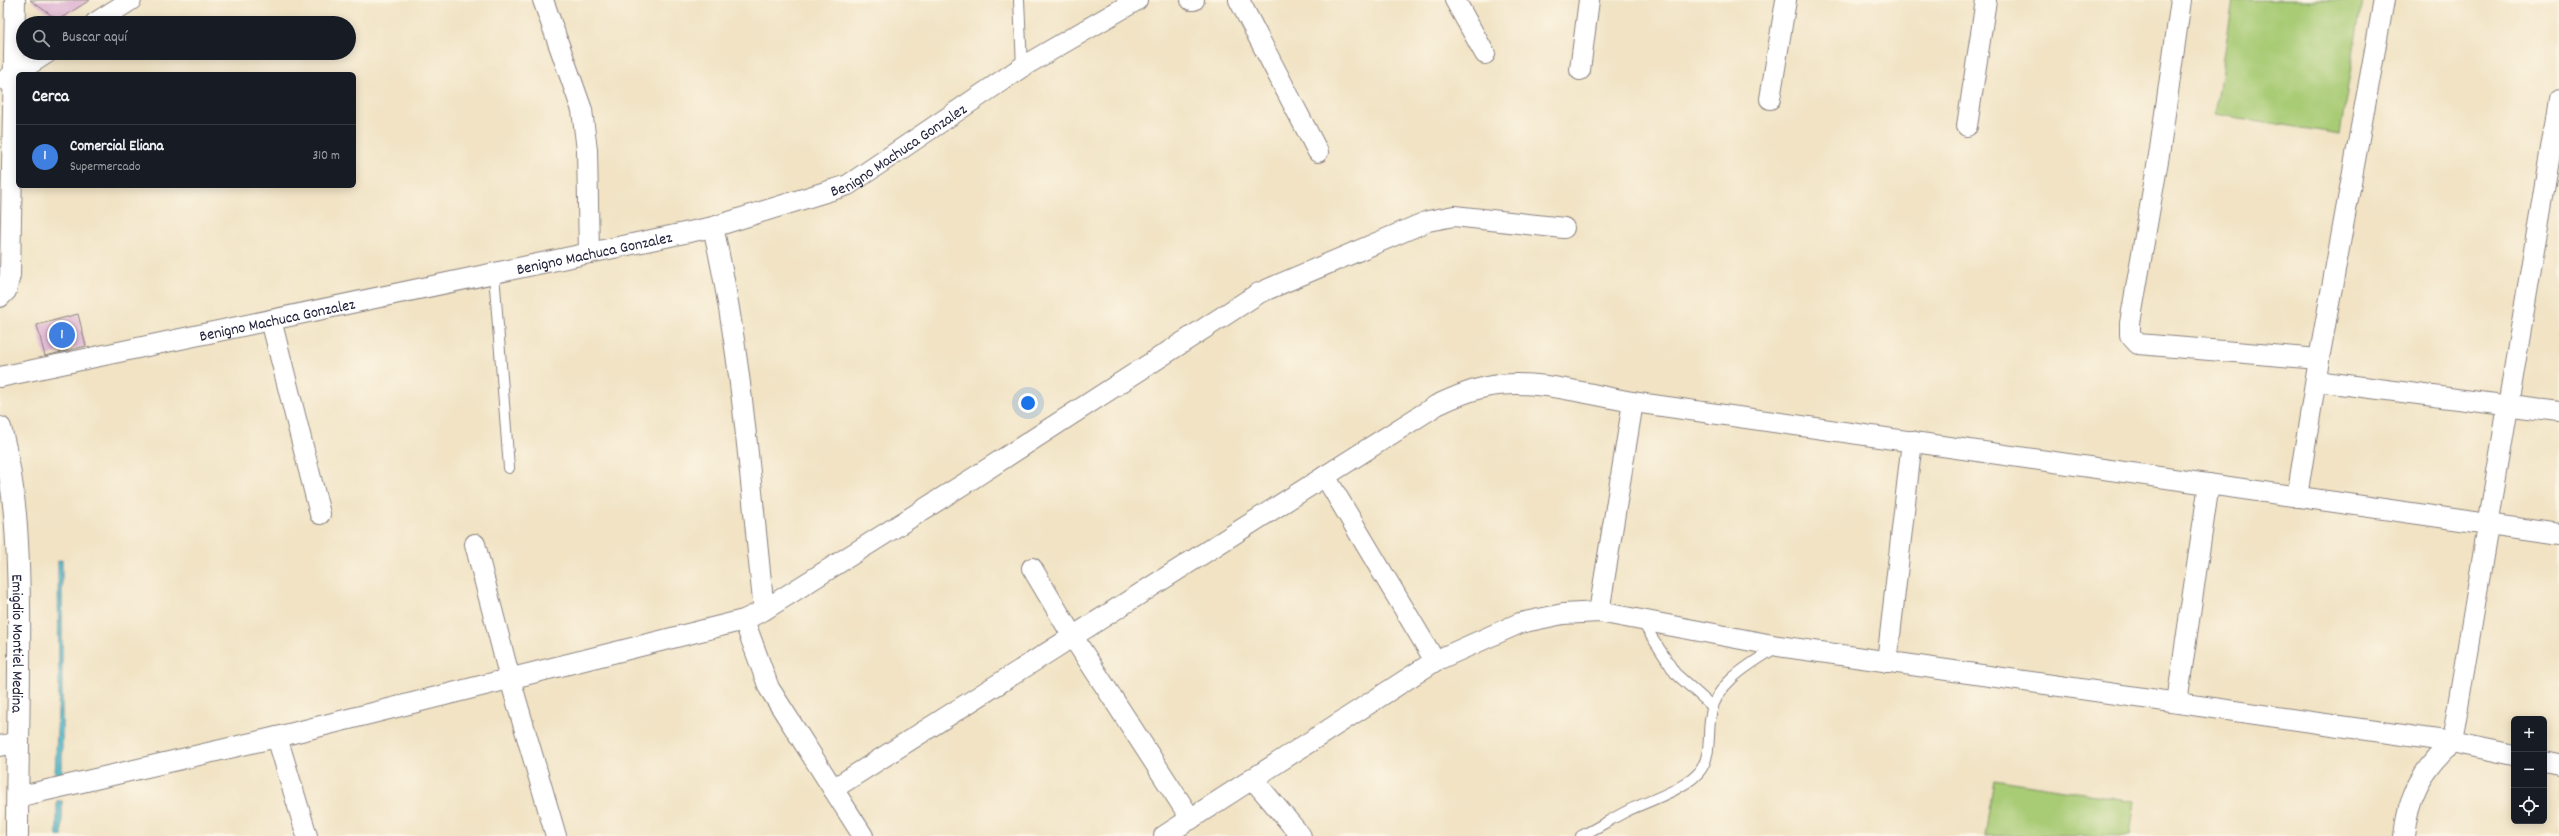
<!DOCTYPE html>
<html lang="es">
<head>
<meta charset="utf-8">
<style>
	:root { --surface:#171b24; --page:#20242c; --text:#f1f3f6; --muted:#9ea1a6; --line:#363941; --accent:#d1495b }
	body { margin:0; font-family:Dekko,sans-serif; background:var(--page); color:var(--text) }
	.controls { position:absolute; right:12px; bottom:12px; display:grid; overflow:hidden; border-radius:6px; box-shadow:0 2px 10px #0003 }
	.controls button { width:36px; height:36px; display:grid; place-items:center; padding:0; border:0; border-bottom:1px solid var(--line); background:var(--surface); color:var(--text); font:20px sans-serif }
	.you { position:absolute; left:1028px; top:403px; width:14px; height:14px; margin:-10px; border:3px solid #fff; border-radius:50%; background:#1a73e8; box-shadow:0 0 0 6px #1a73e833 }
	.badge { display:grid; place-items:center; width:26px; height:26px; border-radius:50%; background:var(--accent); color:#fff; font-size:13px; font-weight:700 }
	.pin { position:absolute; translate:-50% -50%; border:2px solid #fff; box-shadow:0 1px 4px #0006 }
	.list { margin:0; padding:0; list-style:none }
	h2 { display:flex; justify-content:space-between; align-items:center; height:52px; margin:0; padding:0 16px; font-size:17px }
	h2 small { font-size:13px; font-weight:400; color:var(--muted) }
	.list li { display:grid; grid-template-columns:26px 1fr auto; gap:12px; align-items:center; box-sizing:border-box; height:64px; padding:0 16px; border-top:1px solid var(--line) }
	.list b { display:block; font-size:15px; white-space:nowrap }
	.list p { margin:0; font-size:13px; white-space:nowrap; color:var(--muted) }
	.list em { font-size:13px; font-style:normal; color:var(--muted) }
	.icon { flex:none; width:22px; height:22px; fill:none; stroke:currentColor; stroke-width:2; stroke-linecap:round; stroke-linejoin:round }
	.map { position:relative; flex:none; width:2559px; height:836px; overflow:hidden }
	.search { position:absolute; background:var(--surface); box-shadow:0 2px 10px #0003; left:16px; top:16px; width:340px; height:44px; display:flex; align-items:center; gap:10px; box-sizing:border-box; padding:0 14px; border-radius:22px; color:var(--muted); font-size:15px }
	.panel { position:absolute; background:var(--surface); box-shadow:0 2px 10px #0003; left:16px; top:72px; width:340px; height:116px; border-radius:6px }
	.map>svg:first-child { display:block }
	.green { fill:#a8cb74; stroke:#657658 }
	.water { fill:#4fbacb; stroke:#386e83 }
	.building { fill:#deb3d3 }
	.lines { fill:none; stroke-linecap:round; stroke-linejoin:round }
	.service-casing { stroke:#8a8280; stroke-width:12 }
	.minor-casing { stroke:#8a8280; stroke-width:22 }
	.primary-casing { stroke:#8a8280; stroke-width:24 }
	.service { stroke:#fff; stroke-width:10 }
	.minor { stroke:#fff; stroke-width:20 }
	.primary { stroke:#fff; stroke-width:22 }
	.labels { text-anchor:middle; stroke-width:3; stroke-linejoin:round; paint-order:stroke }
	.street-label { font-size:16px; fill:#22223b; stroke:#fcf5e5 }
</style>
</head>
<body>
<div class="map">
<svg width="2559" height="836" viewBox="0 0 2559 836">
	<rect width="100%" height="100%" fill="#fcf5e5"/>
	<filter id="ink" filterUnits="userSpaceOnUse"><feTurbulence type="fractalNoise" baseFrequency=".025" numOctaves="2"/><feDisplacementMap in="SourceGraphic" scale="8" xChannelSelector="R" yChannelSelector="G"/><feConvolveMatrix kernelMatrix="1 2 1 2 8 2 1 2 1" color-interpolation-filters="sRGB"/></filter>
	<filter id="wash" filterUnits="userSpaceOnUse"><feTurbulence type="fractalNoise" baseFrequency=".012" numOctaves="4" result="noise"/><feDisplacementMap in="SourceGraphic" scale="16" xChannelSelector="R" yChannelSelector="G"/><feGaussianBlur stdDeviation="0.9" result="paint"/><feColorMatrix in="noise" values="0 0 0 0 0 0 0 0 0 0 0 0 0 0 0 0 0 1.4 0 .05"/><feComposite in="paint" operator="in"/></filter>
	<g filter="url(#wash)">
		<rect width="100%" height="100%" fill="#f1e3c4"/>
		<!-- green -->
		<g class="green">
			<polygon points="2233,0 2362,0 2340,134 2215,114"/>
			<polygon points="1994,779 2135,801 2130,836 1985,836"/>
		</g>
		<!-- water -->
		<g class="water">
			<polygon points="62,560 62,777 55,776 59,689 58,561"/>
			<rect x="57" y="801" width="5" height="35"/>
		</g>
		<g id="blocks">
			<!-- building -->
			<g class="building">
				<polygon points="30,0 90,0 58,20"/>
				<polygon points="78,314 86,346 45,356 37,325"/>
			</g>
		</g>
	</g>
	<g filter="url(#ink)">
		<use href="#blocks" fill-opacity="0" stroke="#8a8280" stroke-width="1"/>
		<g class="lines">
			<defs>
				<g id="service">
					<polyline points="1019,0 1022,67"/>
					<polyline points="494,274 509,468"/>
					<polyline points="1641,620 1675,673 1713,707"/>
					<path d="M1581,836C1597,828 1613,818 1629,810C1649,801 1691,787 1702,768C1712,751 1707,732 1711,714C1716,682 1752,663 1777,647"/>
				</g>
				<g id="minor">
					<polyline points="543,0 582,110 587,150 589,253"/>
					<polyline points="1191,0 1194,0"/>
					<polyline points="1239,0 1318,152"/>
					<polyline points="1455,0 1485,54"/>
					<polyline points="2181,0 2160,149 2130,323 2130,335 2138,344 2319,359"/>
					<polyline points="95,23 131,0"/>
					<polyline points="1580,70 1589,0"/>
					<polyline points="5,80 47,53"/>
					<polyline points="1770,99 1786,0"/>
					<polyline points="1967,126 1986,0"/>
					<path d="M713,227C742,353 750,482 764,610"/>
					<polyline points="0,297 6,291 10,275 15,0"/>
					<polyline points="271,320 320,514"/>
					<path id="s1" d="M0,377L713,227L848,185L1022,67L1137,0"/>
					<polyline points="2316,381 2559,412"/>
					<polyline points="1325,476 1435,661"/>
					<polyline points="2297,497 2319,359 2384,0"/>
					<polyline points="475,544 510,679 556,836"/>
					<polyline points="1032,568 1073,637 1191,819"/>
					<polyline points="1599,612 1633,402"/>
					<polyline points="744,620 769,688 863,836"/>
					<polyline points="1887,662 1912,441"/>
					<polyline points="2177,702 2209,484"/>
					<polyline points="277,737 307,836"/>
					<polyline points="0,746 19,742"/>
					<polyline points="2544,761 2559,764"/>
					<polyline points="1252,778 1301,836"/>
					<path d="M833,789L1437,405C1454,397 1473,389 1491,386C1535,378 1590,395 1633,402L2559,534"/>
					<polyline points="17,797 277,737 744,620 764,610 975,477 1259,293 1428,221 1454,216 1564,228"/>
					<polyline points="1164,836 1435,661 1520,623 1563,614 1599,612 1778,646 2452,742 2514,755"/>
					<path d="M2404,836C2408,795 2422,770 2452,742L2559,100"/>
				</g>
				<g id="primary">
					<path id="s2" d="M0,428C16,486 18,545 19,605C20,682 17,759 17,836"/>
				</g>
			</defs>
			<!-- service casing -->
			<use href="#service" class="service-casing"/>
			<!-- minor casing -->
			<use href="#minor" class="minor-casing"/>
			<!-- primary casing -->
			<use href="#primary" class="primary-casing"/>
			<!-- service -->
			<use href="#service" class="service"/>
			<!-- minor -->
			<use href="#minor" class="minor"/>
			<!-- primary -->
			<use href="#primary" class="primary"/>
		</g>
	</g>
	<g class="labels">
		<!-- street labels -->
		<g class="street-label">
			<text dy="6" stroke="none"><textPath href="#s1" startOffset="931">Benigno Machuca Gonzalez</textPath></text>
			<text dy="6" stroke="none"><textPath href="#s1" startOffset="607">Benigno Machuca Gonzalez</textPath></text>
			<text dy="6" stroke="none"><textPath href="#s1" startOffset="283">Benigno Machuca Gonzalez</textPath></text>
			<text dy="6" stroke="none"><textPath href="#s2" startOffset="217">Emigdio Montiel Medina</textPath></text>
		</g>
	</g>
</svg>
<div class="controls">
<button>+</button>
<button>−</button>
<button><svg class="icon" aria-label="locate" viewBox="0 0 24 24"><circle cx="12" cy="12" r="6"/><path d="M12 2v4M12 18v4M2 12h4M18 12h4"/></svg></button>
</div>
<div class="you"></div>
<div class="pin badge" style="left:62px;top:335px;background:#3f7fe0">1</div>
<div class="search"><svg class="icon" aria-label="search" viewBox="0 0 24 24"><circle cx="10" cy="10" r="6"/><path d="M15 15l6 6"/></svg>Buscar aquí</div>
<section class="panel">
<h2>Cerca<small></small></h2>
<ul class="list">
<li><span class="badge" style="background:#3f7fe0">1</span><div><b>Comercial Eliana</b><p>Supermercado</p></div><em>310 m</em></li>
</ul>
</section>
</div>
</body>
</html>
